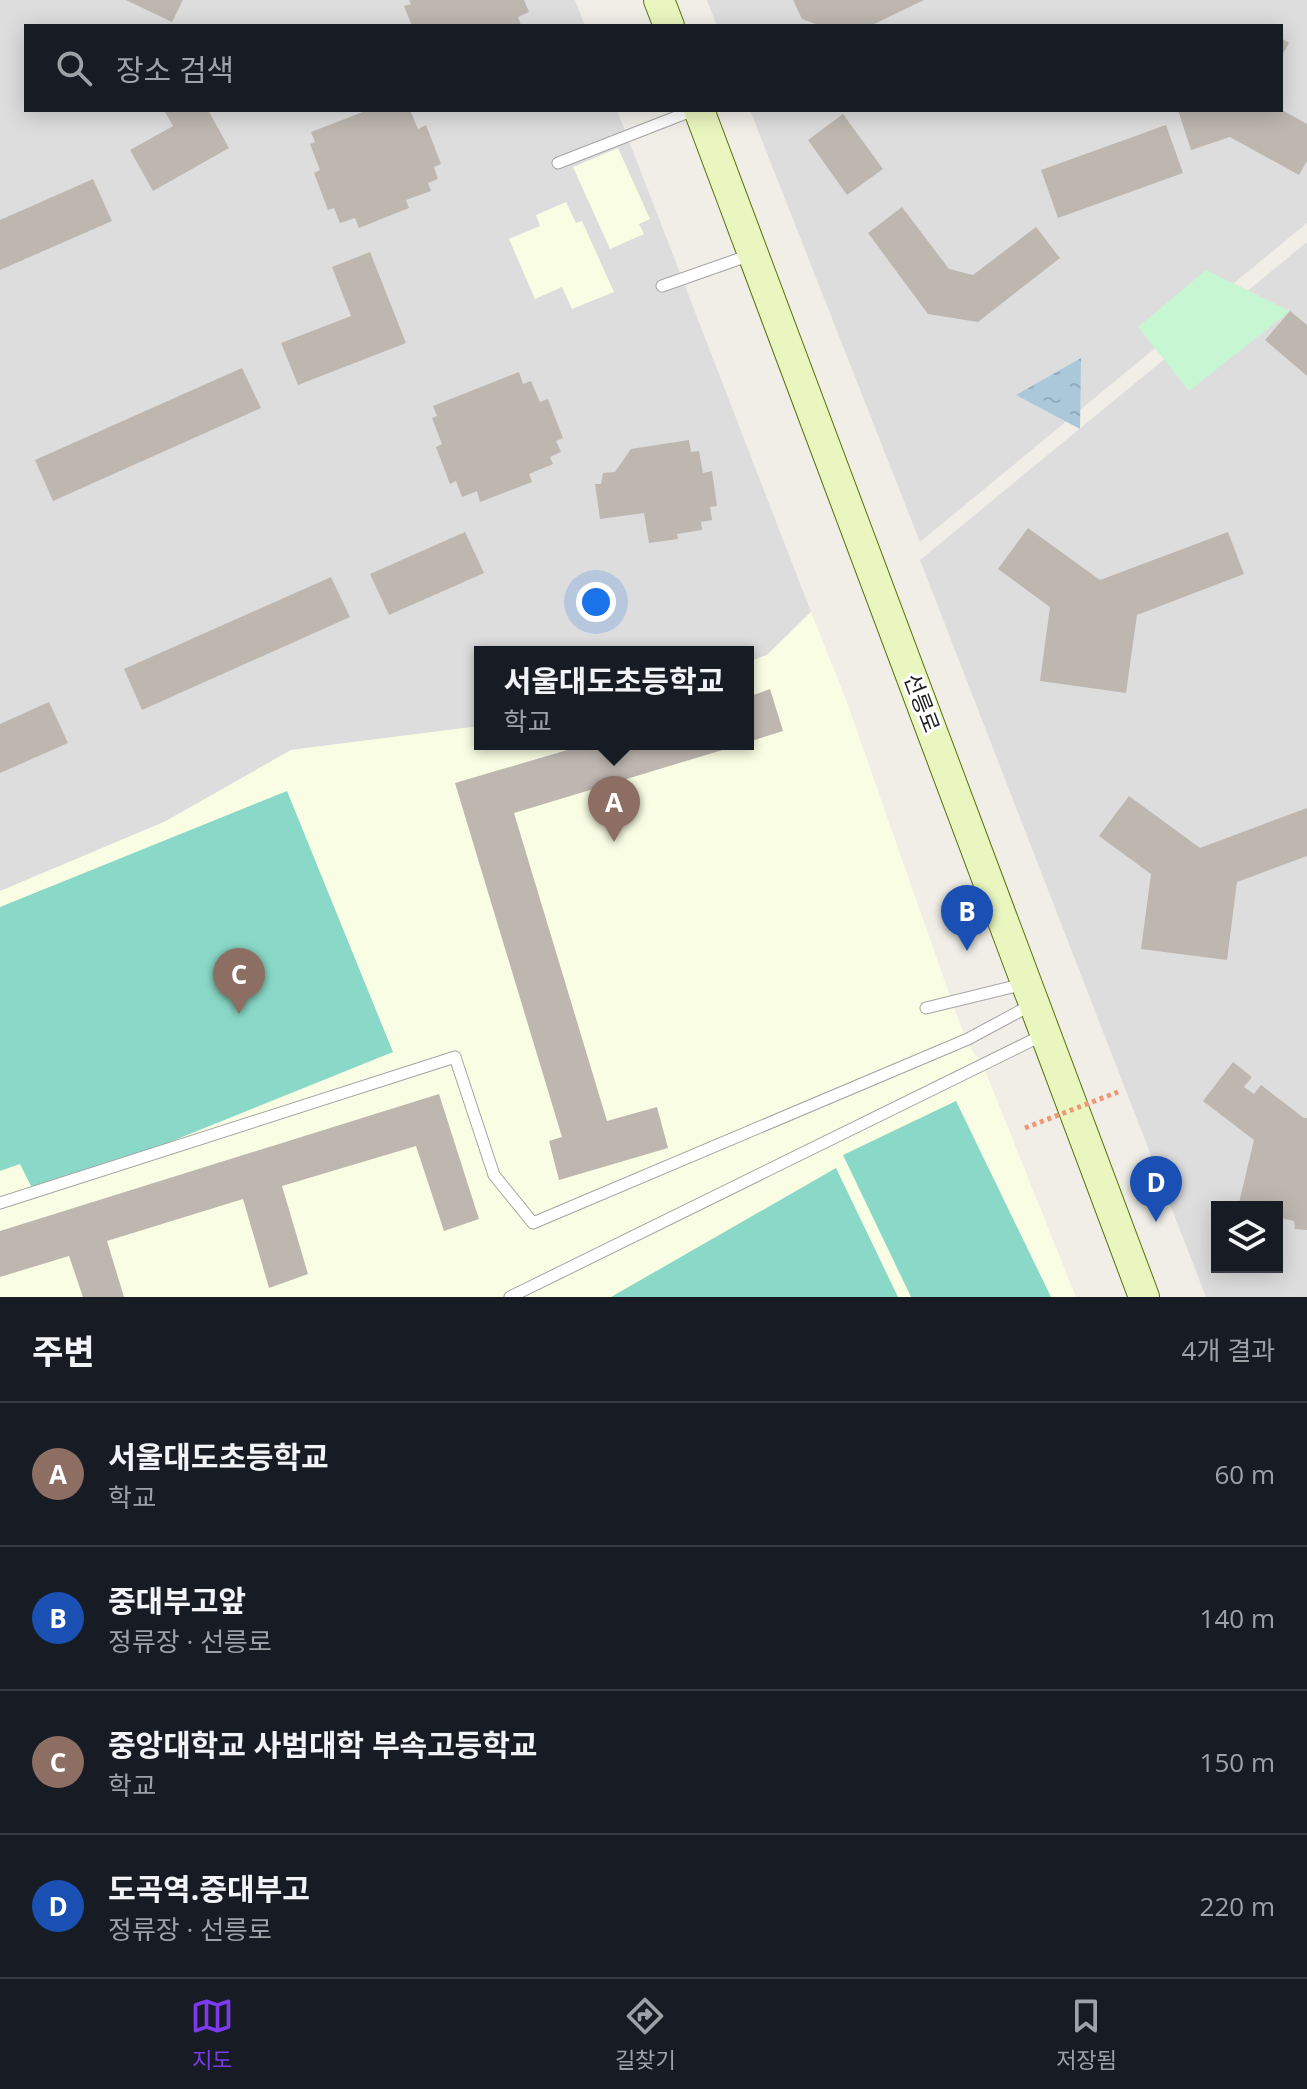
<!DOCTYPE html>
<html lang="ko">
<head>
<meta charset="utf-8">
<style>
	:root { --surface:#171b24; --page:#242831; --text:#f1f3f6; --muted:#9ea1a6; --line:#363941; --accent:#7c3aed }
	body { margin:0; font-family:"Open Sans","Noto Sans KR",sans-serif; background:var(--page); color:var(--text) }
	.controls { position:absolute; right:24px; bottom:24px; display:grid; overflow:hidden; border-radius:0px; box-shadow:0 4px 20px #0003 }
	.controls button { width:72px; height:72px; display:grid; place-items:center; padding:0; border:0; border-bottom:2px solid var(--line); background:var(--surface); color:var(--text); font:40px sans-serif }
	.you { position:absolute; left:596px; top:602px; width:28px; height:28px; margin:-20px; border:6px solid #fff; border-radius:50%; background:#1a73e8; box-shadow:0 0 0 12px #1a73e833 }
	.badge { display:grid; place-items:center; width:52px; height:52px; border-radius:50%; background:var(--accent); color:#fff; font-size:26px; font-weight:700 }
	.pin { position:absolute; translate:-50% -66px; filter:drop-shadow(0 2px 4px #0008) }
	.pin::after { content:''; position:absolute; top:42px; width:28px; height:24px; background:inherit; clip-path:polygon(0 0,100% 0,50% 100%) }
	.popup { position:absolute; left:474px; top:646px; width:280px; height:104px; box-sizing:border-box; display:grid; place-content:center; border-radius:0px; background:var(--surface); filter:drop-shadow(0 2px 6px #0005); font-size:26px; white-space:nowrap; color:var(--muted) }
	.popup b { font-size:30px; color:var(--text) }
	.popup::after { content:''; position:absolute; left:50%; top:100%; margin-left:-16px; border:16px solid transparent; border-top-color:var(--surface) }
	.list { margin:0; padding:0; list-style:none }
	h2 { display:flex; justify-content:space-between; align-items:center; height:104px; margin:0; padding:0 32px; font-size:34px }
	h2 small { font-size:26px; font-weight:400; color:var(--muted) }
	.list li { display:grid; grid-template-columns:52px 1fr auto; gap:24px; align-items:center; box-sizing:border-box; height:144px; padding:0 32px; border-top:2px solid var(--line) }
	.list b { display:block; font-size:30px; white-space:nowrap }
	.list p { margin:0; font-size:26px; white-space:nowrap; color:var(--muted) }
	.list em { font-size:26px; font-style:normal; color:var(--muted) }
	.icon { flex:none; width:44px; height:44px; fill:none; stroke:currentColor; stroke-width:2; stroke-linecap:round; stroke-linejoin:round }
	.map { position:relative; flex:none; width:1307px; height:1297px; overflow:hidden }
	.search { position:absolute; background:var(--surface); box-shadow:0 4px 20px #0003; left:24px; right:24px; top:24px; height:88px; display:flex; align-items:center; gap:20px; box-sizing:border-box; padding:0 28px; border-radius:0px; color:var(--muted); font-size:30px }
	.sheet { height:680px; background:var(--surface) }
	nav { display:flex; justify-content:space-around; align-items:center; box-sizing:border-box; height:112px; border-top:2px solid var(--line); background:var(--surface); font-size:22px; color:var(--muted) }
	nav a { display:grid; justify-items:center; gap:4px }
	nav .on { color:var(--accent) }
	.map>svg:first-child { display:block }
	.residential { fill:#dedddd; fill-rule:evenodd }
	.education { fill:#f9fde3 }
	.park { fill:#c7f6d3 }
	.pitch { fill:#8ad9c8 }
	.water { fill:url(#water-ripples) }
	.building { fill:#bdb7b0 }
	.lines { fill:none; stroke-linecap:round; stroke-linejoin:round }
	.service-casing { stroke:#a4a4a4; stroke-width:13 }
	.secondary-casing { stroke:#56720c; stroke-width:32 }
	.service { stroke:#fff; stroke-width:11 }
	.secondary { stroke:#eaf6bf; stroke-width:30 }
	.path-bridge { stroke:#f19777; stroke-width:5; stroke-dasharray:4 4; stroke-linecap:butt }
	.labels { text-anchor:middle; stroke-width:6; stroke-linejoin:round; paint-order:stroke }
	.street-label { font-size:22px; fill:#202020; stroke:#fff }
</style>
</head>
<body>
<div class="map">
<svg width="1307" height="1297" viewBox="0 0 1307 1297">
	<defs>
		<pattern id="water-ripples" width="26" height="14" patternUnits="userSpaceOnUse" patternTransform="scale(2)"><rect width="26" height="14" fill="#aac8da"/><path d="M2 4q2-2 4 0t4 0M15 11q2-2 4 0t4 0" fill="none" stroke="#92acbb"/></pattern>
	</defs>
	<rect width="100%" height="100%" fill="#f0eee7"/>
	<!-- residential -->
	<g class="residential">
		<polygon points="0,0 575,0 585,26 26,26 26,110 617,110 811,612 767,655 748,662 748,652 480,652 480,726 291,750 166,821 0,898"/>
		<polygon points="707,0 1307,0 1307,223 920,542 750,110 1281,110 1281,26 717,26"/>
		<path d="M1307,242V1297H1206L920,560ZM1217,1207H1277V1267H1217Z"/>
	</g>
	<!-- education -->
	<g class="education">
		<polygon points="618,148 650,219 639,224 644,234 610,249 573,167"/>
		<polygon points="566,202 576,223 582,221 614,292 572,309 562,287 535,299 509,239 540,226 536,215"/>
		<polygon points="811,612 845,697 961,1027 973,1052 982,1063 1076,1297 0,1297 0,891 166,821 291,750 480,726 480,744 748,744 748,662 767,655"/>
	</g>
	<!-- park -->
	<polygon class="park" points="1206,270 1290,311 1189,391 1138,327"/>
	<!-- pitch -->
	<g class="pitch">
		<polygon points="287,791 393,1052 36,1196 20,1164 0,1171 0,907"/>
		<polygon points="956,1101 1051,1297 911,1297 843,1155"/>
		<polygon points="836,1168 898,1297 611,1297"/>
	</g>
	<!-- water -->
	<polygon class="water" points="1081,358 1080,429 1016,395"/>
	<!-- building -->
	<g class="building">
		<polygon points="126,0 183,0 172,22"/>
		<polygon points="409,0 524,0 529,12 518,17 521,25 518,26 412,26 404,6 411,4"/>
		<polygon points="793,0 924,0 870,26 821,26 802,19"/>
		<polygon points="1281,38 1289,43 1281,57"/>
		<polygon points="164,110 208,110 229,148 153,191 130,150 173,126"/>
		<polygon points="368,110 410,110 418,129 426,125 441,164 434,167 438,179 428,183 431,191 406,200 409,208 359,228 355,218 340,223 334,208 328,210 314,173 320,170 310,144 315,142 311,132"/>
		<polygon points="1178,110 1282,110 1307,124 1307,161 1299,175 1230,137 1191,150"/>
		<polygon points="843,114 883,169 847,195 808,140"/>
		<polygon points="1166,125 1183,173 1058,218 1041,170"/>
		<polygon points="93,179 112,221 0,270 0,220"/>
		<polygon points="902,207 949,269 973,275 1036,227 1060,258 978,322 928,314 868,233"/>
		<polygon points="370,252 406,343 298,385 281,343 351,316 332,267"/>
		<polygon points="1290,311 1307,325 1307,376 1265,340"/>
		<polygon points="242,368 261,408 53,501 35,460"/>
		<polygon points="519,372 523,384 531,381 540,402 548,399 563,438 556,441 561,452 550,457 553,464 529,474 532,482 480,502 477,491 462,497 456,481 450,484 436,447 442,444 432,418 437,416 433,406"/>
		<polygon points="689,440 691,452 699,451 703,473 712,471 717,506 710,507 712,520 701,522 702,530 677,534 678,539 649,543 644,513 600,519 595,484 601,484 603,473 615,472 631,449"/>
		<polygon points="1028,528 1100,580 1228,532 1244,574 1137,615 1126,693 1040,681 1050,607 998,569"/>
		<polygon points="465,532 484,573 389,615 370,574"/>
		<polygon points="331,577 350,617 142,710 124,669"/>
		<polygon points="770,689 783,731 748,742 748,697"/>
		<polygon points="49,702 68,743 0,773 0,724"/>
		<polygon points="588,744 739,745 514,813 607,1121 657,1107 668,1148 559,1180 549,1141 562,1137 455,783"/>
		<polygon points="1129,796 1200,848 1307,808 1307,856 1237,882 1227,960 1141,949 1151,874 1099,836"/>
		<polygon points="1233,1062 1252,1077 1244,1087 1254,1094 1261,1085 1304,1118 1307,1118 1307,1230 1295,1229 1294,1221 1277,1217 1277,1207 1238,1207 1254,1140 1203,1101"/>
		<polygon points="439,1094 479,1219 444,1231 416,1146 282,1186 308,1274 269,1288 243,1199 107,1241 124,1297 83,1297 69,1256 0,1277 0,1231"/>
	</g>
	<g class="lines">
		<defs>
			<g id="service">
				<polyline points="558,163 694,110"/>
				<polyline points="662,286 753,254"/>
				<polyline points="926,1008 1024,984"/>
				<polyline points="0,1203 455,1057 494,1175 533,1223 968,1039 1033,1004"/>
				<polyline points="510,1297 1045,1034"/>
			</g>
			<g id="secondary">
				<polyline points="659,0 669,26"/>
				<polyline points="699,110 1144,1297"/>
			</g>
		</defs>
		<!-- service casing -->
		<use href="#service" class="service-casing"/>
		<!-- secondary casing -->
		<use href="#secondary" class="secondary-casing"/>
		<!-- service -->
		<use href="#service" class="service"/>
		<!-- secondary -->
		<use href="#secondary" class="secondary"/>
		<!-- path-bridge -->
		<polyline class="path-bridge" points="1025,1128 1118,1092"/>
	</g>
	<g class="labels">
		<!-- street labels -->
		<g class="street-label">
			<text transform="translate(922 703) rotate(69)" y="8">선릉로</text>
		</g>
	</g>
</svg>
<div class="controls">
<button><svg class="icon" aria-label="layers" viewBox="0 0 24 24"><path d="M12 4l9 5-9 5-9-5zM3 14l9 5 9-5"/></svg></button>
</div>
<div class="you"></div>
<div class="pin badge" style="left:614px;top:842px;background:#8d6e63">A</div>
<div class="popup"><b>서울대도초등학교</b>학교</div>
<div class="pin badge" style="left:967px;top:951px;background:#1a4fb4">B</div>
<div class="pin badge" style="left:239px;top:1014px;background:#8d6e63">C</div>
<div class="pin badge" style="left:1156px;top:1222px;background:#1a4fb4">D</div>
<div class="search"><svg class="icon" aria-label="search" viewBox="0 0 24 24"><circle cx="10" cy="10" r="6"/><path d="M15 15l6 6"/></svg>장소 검색</div>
</div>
<section class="sheet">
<h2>주변<small>4개 결과</small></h2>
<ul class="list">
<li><span class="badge" style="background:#8d6e63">A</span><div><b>서울대도초등학교</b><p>학교</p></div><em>60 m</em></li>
<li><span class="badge" style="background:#1a4fb4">B</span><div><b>중대부고앞</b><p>정류장 · 선릉로</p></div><em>140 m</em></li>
<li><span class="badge" style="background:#8d6e63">C</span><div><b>중앙대학교 사범대학 부속고등학교</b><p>학교</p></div><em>150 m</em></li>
<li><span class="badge" style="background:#1a4fb4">D</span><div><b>도곡역.중대부고</b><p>정류장 · 선릉로</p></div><em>220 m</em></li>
</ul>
</section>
<nav>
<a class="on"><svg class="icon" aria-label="map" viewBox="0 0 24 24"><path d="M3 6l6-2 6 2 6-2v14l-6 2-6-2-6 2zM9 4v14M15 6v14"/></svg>지도</a>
<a><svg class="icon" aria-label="directions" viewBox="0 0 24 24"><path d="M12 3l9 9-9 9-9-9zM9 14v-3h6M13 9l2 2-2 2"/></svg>길찾기</a>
<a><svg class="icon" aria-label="saved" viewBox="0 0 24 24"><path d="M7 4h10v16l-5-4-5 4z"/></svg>저장됨</a>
</nav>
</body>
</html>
